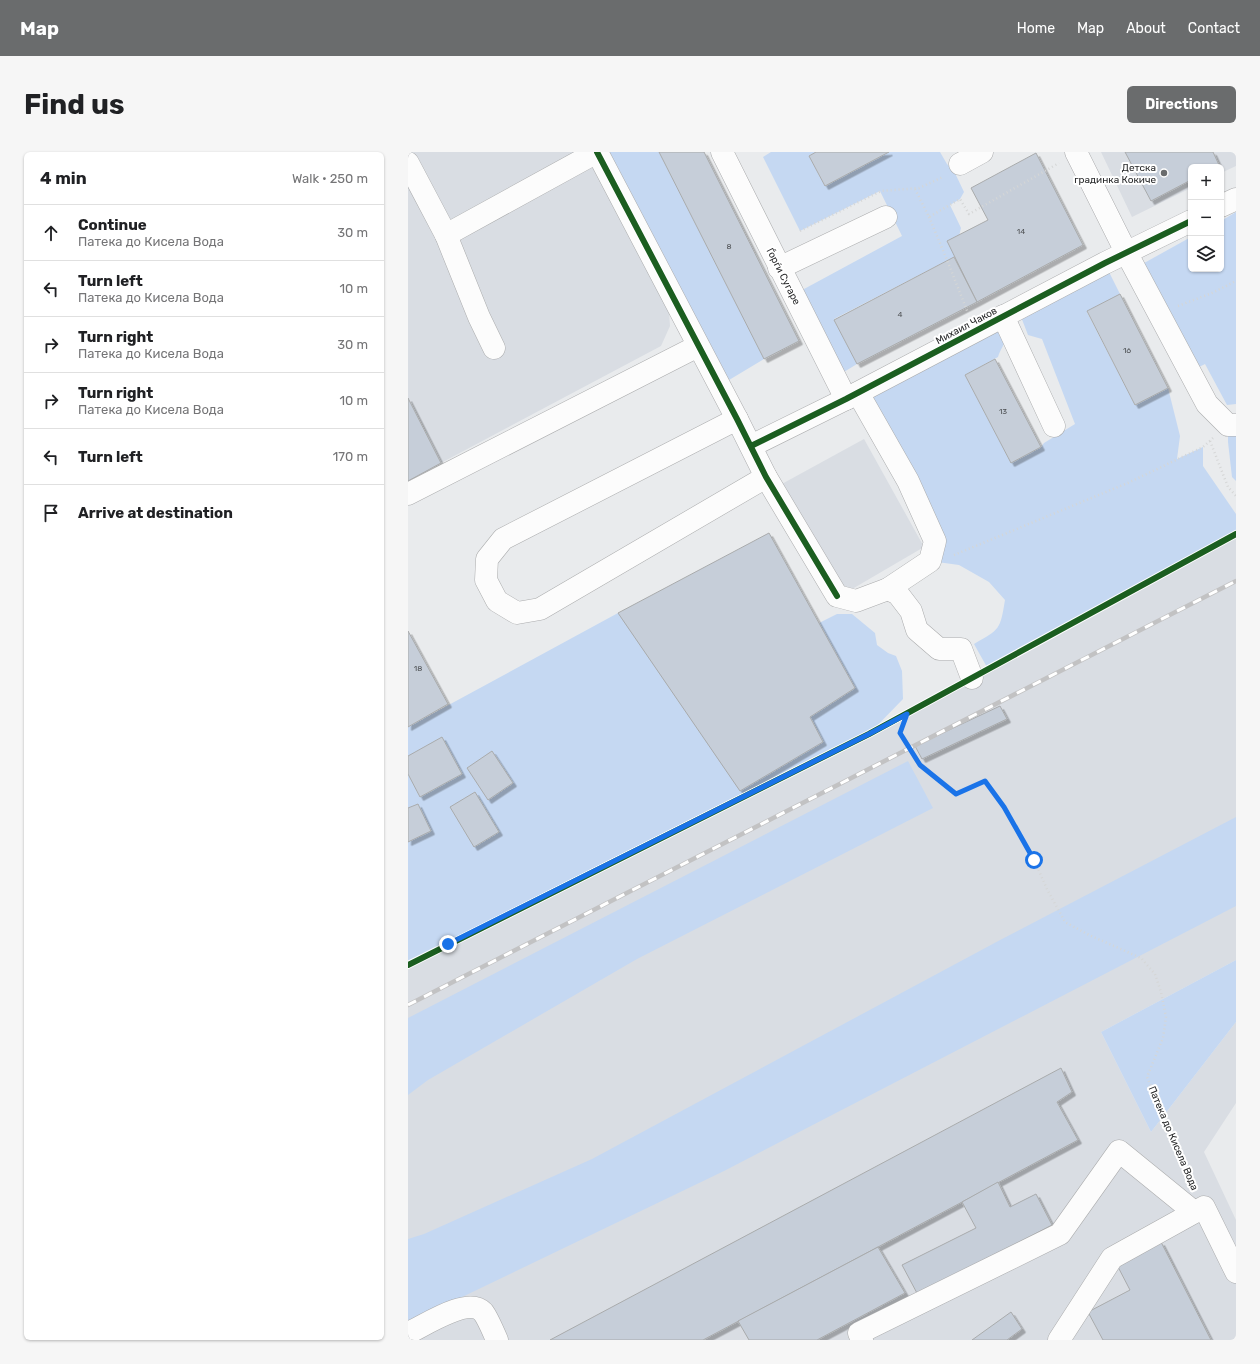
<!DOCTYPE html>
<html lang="en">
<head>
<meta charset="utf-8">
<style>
	:root { --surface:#fff; --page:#f6f6f6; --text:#202124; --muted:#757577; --line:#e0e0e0; --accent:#6a6c6d }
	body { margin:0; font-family:Rubik,sans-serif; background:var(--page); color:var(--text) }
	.controls { position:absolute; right:12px; top:12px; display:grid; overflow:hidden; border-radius:6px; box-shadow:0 1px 3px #0004 }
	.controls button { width:36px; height:36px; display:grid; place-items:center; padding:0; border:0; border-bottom:1px solid var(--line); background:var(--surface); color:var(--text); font:20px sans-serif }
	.stop { position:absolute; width:12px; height:12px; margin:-9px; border:3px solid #1a73e8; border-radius:50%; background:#fff }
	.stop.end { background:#1a73e8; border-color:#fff; box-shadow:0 1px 4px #0008 }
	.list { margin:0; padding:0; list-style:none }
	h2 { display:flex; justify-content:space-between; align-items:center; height:52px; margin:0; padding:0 16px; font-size:17px }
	h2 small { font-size:13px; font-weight:400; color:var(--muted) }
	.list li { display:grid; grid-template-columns:26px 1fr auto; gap:12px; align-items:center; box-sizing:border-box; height:56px; padding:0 16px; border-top:1px solid var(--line) }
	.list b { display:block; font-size:15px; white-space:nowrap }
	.list p { margin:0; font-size:13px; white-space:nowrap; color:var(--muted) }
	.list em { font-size:13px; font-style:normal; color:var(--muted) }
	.icon { flex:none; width:22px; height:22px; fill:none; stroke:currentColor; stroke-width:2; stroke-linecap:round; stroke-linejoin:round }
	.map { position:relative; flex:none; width:828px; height:1188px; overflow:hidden; border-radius:6px }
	header { display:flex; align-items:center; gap:24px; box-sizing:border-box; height:56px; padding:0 20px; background:var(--accent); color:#fff }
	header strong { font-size:19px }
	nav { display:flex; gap:22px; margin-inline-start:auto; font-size:14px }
	.intro { display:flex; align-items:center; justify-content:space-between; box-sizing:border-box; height:96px; padding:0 24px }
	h1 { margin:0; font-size:28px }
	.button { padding:10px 18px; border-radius:6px; background:var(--accent); color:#fff; font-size:14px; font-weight:700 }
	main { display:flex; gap:24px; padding:0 24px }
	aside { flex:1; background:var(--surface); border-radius:6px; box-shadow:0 1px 3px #0004 }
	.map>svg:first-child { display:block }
	.built { fill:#d9dde3 }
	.green { fill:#c5d8f2 }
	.building { fill:#c6ced9; stroke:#a9abac; filter:url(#shadow) }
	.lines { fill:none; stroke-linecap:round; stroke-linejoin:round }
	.minor-casing { stroke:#abacad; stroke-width:23 }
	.path { stroke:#d5d6d6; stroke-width:2.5; stroke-dasharray:1 3; stroke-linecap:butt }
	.minor { stroke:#fcfcfc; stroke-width:22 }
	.rail-casing { stroke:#c2c2c3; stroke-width:4.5 }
	.rail { stroke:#fff; stroke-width:3; stroke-dasharray:9; stroke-linecap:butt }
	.cycleway-casing { stroke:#fff; stroke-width:8 }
	.cycleway { stroke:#1b5e20; stroke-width:6 }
	.route { stroke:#1a73e8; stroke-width:5 }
	.poi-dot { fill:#6a6c6d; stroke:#fff; stroke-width:1.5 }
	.labels { text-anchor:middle; stroke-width:4; stroke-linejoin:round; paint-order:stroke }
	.number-label { font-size:8px; fill:#4e5154 }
	.poi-label { font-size:10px; fill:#262728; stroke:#fff; text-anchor:end }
	.street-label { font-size:10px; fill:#262728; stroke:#fff }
</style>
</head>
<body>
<header>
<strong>Map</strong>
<nav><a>Home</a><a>Map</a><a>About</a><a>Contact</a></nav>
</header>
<div class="intro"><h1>Find us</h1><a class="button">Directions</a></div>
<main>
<aside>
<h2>4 min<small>Walk · 250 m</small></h2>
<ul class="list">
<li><svg class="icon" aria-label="ahead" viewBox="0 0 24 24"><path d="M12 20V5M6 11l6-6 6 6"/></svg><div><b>Continue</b><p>Патека до Кисела Вода</p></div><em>30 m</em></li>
<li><svg class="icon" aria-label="left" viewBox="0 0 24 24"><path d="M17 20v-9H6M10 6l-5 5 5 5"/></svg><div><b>Turn left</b><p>Патека до Кисела Вода</p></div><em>10 m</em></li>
<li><svg class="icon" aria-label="right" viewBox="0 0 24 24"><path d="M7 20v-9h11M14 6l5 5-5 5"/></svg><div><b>Turn right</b><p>Патека до Кисела Вода</p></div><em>30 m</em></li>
<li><svg class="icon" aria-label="right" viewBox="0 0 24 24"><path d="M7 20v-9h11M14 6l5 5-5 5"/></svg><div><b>Turn right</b><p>Патека до Кисела Вода</p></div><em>10 m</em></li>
<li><svg class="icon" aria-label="left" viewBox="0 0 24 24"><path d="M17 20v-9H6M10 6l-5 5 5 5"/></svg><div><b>Turn left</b></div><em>170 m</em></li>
<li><svg class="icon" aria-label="arrive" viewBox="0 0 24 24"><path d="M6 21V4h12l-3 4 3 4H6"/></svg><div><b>Arrive at destination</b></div></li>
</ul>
</aside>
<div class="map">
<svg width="828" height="1188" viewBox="0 0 828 1188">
	<defs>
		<filter id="shadow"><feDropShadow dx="3.5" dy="3.5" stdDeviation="0" flood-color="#0004"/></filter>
	</defs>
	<rect width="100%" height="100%" fill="#e9ebed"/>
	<!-- built -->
	<g class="built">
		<polygon points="0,0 181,0 261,160 262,174 253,194 33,311 0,246"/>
		<polygon points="693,0 828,0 828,14 813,21 813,15 783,15 783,36 724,65"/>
		<polygon points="456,287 516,395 439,440 372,333"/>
		<polygon points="828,386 828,808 693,880 743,980 828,870 828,951 796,1000 828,1068 828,1188 0,1188 0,813 461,582"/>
	</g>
	<!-- green -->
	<g class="green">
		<polygon points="189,0 251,0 356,207 311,234"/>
		<polygon points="363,0 408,0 401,4 417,34 481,0 532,0 539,12 546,19 556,40 552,47 542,53 553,76 546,105 426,167 449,212 426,226 385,143 494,84 472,39 392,79 355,5"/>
		<polygon points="828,60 828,252 819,253 797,212 783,219 729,115 783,85 783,117 813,117 813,69"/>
		<path d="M697,112L712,142L679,160L727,253L760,236L772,284L769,307L795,295V314L828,362V382L580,517L566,492C592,477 592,478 597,448L581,430L551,413L522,409L527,389L452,242L585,171L597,187C596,194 592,198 590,205L557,223L603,310L633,295L636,291L667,272L634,187L620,183L610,157Z"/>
		<polygon points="820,273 828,273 828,329 824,325 820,290"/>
		<polygon points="210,461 415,590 402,565 411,471 429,462 444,462 467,481 469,493 480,501 488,504 494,519 495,547 461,582 0,813 0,575"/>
		<polygon points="500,609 525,656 229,807 20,928 0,943 0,866"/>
		<polygon points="828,665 828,754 316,1019 0,1171 0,1087 16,1082 184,1007 594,787"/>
		<polygon points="828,808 828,870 743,980 693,880"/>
	</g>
	<!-- building -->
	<g class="building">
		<polygon points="251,0 296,0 391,189 356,207"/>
		<polygon points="408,0 481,0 417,34 401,4"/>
		<polygon points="717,0 805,0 811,13 807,15 783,15 783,28 743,49"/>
		<polygon points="628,1 675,93 569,150 539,89 580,68 563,36"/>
		<polygon points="546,105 569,150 449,212 426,168"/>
		<polygon points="712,142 760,236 727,253 679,159"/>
		<polygon points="587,207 633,295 603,311 557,223"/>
		<polygon points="0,246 33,311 0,329"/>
		<polygon points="361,381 447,536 402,565 415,590 332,639 210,461"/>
		<polygon points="0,479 40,552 0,575"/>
		<polygon points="592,554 599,567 514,607 507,594"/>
		<polygon points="34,585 54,622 12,645 0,622 0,604"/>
		<polygon points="84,599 105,631 80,648 59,616"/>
		<polygon points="67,640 91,680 66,695 42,655"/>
		<polygon points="10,652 23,679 0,690 0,656"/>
		<polygon points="653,916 664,940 649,950 670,988 470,1095 295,1188 142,1188"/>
		<polygon points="590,1030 602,1055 628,1042 644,1073 510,1143 494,1113 568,1076 554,1050"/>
		<polygon points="753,1090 803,1188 695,1188 680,1160 722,1138 709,1113"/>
		<polygon points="470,1095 497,1141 409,1188 341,1188 330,1169"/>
		<polygon points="603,1160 614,1177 599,1188 564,1188"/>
	</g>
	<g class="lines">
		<defs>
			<g id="minor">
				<polyline points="189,0 329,267 358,325 429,444 448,449 480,437 522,409 527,389 500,329 450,241"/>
				<polyline points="314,0 438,247"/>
				<polyline points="668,0 718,100 799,252 820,273 828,273"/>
				<polyline points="0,11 38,83 71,165 86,196"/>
				<polyline points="552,12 574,0"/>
				<polyline points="813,54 828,47"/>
				<polyline points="38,83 189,0"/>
				<polyline points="371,116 478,65"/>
				<polyline points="595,164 646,274"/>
				<polyline points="329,267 95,387 79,407 78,428 89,449 109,461 132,457 358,325"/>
				<polyline points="343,294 438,247 697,111 783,69"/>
				<polyline points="0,342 290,194"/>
				<polyline points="480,437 490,442 503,459 509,478 531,497 553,497 564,526"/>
				<path d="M0,1181C16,1174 60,1144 75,1160C79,1165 86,1181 89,1188"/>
				<polyline points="454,1188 451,1181 652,1082 711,999 786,1060"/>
				<polyline points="651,1188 704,1106 796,1055 828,1120"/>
			</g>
		</defs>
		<!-- minor casing -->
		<use href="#minor" class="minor-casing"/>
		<!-- path -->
		<g class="path">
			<polyline points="507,37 521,65 552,47 561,62 651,11"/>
			<polyline points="521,65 539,108 560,161"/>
			<polyline points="392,79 473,39 511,36 535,25"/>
			<polyline points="770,154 804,141 828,129"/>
			<polyline points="802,289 820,335 828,344"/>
			<polyline points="546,403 722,330 795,295 805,286"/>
			<polyline points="499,562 492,581 512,613 548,642 577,629 596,655 626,708 639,737 657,770 681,783 733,806 747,822 753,840 758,865 755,886 739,925 785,1031"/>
		</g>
		<!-- minor -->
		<use href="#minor" class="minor"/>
		<defs>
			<polyline id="rail" points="0,853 828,429"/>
		</defs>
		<!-- rail casing -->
		<use href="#rail" class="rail-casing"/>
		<!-- rail -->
		<use href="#rail" class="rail"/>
		<defs>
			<g id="cycleway">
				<polyline points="189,0 329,267 358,325 429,444"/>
				<polyline points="343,294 438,247 697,111 783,69"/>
				<polyline points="0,813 461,582 828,382"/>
			</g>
		</defs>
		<!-- cycleway casing -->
		<use href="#cycleway" class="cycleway-casing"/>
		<!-- cycleway -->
		<use href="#cycleway" class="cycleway"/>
	</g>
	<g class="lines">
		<!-- route -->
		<polyline class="route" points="40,792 461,582 499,562 492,581 512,613 548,642 577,629 596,655 626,708"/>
	</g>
	<!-- markers -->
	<circle class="poi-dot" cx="756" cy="21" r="4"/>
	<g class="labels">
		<!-- number labels -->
		<g class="number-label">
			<text x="613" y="82">14</text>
			<text x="321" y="97">8</text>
			<text x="492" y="165">4</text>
			<text x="719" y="201">16</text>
			<text x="595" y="262">13</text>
			<text x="10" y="519">18</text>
		</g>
		<!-- poi labels -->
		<g class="poi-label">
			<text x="748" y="19">Детска<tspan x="748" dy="12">градинка Кокиче</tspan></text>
		</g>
		<!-- street labels -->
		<g class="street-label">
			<text transform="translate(376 124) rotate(63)" y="4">Ѓорѓи Сугаре</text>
			<text transform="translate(558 173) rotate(-28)" y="4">Михаил Чаков</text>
			<text transform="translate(766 986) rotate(67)" y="4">Патека до Кисела Вода</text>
		</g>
	</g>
</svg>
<div class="controls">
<button>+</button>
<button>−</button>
<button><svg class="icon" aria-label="layers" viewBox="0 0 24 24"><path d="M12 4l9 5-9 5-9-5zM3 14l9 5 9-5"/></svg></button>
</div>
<div class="stop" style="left:626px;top:708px"></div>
<div class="stop end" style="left:40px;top:792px"></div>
</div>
</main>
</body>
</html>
